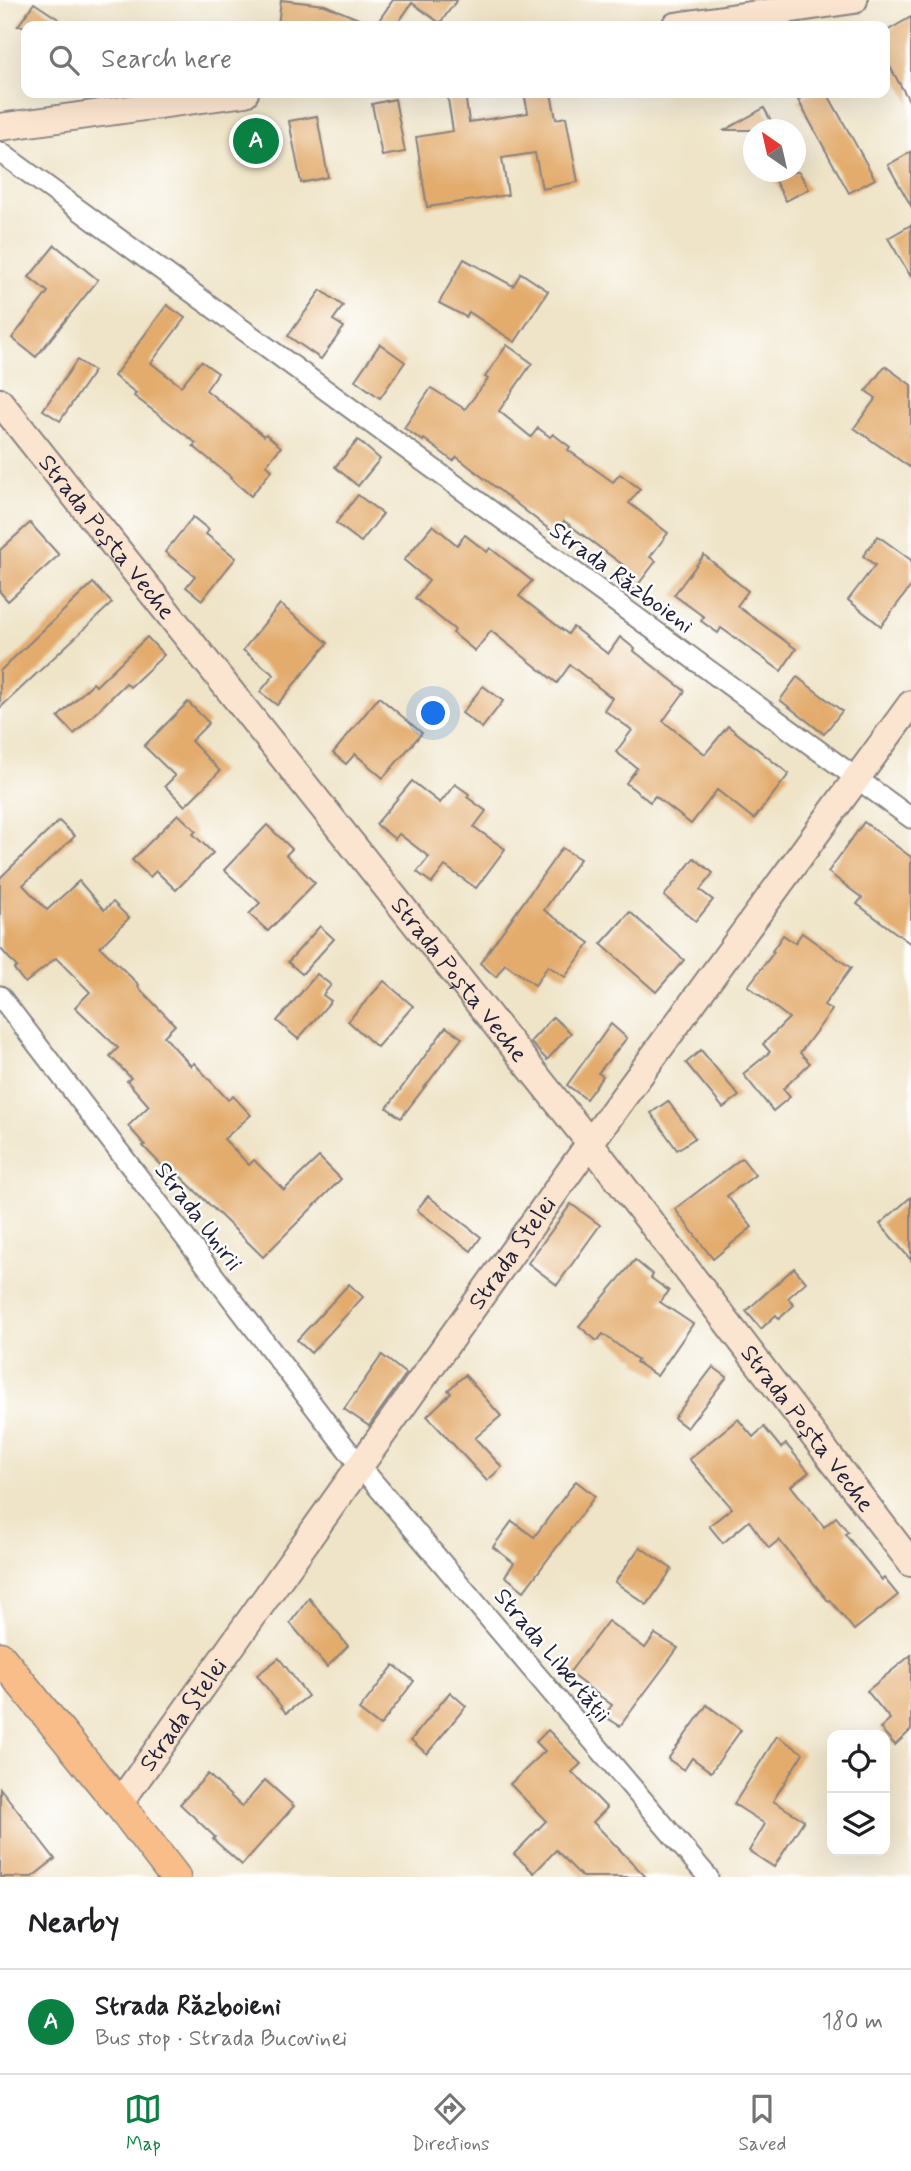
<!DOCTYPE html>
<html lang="en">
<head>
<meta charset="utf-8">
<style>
	:root { --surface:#fff; --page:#f2f2f2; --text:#202124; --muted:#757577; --line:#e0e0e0; --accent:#0b8043 }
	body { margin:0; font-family:Mynerve,sans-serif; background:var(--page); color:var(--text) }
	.controls { position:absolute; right:21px; bottom:21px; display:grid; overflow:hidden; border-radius:14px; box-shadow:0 7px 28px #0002 }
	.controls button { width:63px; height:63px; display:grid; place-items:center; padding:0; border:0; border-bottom:2px solid var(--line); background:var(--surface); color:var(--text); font:35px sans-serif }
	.compass { position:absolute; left:743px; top:119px; width:63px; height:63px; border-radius:50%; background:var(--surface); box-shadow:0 7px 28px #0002; rotate:326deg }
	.you { position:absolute; left:434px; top:714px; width:24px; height:24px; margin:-18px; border:5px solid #fff; border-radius:50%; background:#1a73e8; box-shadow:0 0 0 10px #1a73e833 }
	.badge { display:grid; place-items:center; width:46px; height:46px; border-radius:50%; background:var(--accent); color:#fff; font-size:23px; font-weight:700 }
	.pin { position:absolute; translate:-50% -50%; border:4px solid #fff; box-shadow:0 2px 7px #0006 }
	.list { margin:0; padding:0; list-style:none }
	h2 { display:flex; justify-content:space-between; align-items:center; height:91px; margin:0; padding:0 28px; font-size:30px }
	h2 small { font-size:23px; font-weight:400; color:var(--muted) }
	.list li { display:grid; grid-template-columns:46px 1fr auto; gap:21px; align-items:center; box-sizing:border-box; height:105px; padding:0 28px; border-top:2px solid var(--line) }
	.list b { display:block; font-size:26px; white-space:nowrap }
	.list p { margin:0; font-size:23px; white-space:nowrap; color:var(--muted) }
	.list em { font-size:23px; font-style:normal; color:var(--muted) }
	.icon { flex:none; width:38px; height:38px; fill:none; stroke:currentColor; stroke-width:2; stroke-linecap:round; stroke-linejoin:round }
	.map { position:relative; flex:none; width:911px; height:1877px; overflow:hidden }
	.search { position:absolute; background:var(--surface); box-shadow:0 7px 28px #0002; left:21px; right:21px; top:21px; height:77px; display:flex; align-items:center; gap:18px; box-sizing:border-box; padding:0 24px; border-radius:14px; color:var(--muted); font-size:26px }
	.sheet { height:196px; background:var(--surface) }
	nav { display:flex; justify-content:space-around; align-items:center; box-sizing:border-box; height:98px; border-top:2px solid var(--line); background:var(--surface); font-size:19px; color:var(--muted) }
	nav a { display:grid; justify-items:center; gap:4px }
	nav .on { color:var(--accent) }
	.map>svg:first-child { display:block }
	.building { fill:#e3ac6d }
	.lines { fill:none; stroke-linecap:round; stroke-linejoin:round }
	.street-casing { stroke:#888382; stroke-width:23 }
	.secondary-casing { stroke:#888382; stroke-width:30 }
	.primary-casing { stroke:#888382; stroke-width:33 }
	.street { stroke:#fff; stroke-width:19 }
	.secondary { stroke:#fce5d0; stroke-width:26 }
	.primary { stroke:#f8bd89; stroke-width:30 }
	.labels { text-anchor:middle; stroke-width:5; stroke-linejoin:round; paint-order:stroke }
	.street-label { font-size:24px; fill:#22223b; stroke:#fff }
</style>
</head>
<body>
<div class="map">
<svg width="911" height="1877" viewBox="0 0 911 1877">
	<rect width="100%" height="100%" fill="#fff"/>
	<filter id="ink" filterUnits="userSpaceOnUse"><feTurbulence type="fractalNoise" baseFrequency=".0143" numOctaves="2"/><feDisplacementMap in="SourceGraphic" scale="14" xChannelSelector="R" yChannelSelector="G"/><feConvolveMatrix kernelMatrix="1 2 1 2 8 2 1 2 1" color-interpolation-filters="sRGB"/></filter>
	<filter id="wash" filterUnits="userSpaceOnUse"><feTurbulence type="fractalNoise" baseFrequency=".00686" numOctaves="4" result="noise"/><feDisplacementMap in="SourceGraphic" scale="28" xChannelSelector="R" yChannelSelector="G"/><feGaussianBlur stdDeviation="1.57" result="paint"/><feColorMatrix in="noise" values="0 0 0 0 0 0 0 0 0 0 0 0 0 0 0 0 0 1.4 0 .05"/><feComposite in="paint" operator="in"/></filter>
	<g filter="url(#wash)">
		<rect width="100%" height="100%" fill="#efe4c8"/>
		<g id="blocks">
			<!-- building -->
			<g class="building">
				<polygon points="281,0 325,5 375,26 393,0 457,0 440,23 412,3 396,26 278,26"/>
				<polygon points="34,3 69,26 18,26"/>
				<polygon points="911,17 911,104 885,58 885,32"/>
				<polygon points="447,93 465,93 469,122 528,113 524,93 551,93 556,119 566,117 578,182 542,189 535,153 502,158 508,195 427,207 416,137 453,131"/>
				<polygon points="810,93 827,93 875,179 849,193 798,100"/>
				<polygon points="395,99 405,152 382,156 372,104"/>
				<polygon points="764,108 776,130 725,130"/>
				<polygon points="317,116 328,177 301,183 289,121"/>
				<polygon points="911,152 911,206 888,165"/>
				<polygon points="770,172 799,172 809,189 786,201"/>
				<polygon points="911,225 911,277 888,238"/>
				<polygon points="55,245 98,280 36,357 12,338 48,292 29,277"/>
				<polygon points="464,259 513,286 521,273 548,291 515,342 469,312 466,317 439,303"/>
				<polygon points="321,290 343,306 333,320 344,327 321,359 288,336"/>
				<polygon points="167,305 185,318 151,363 181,386 201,361 218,373 206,390 264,436 266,434 281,447 266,465 272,470 251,496 230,478 231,477 193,446 196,443 134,396 136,393 114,376"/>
				<polygon points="380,344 405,362 380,398 355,380"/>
				<polygon points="507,345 532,363 499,411 531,437 538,428 550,437 553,434 570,447 568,450 613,482 620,474 640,489 629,503 668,533 650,557 656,561 634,590 615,576 623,565 564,521 555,534 457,457 453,461 424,439 423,441 404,428 431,388 465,409 488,379 485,377"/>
				<polygon points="77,360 94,371 60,421 43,410"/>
				<polygon points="885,366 911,385 911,468 854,428 876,398 866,391"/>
				<polygon points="358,440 380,459 358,486 335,467"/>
				<polygon points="358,495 383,514 361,542 336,523"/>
				<polygon points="193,517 209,530 206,534 236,558 202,600 186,587 195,576 165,552"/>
				<polygon points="30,523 59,555 8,601 0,592 0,550"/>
				<polygon points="433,525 457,545 465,535 487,552 490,548 532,581 519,596 568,634 573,627 608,654 620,637 635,649 634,651 685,691 663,721 705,754 728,726 789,774 754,819 717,790 691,824 655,796 650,802 626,783 637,768 616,752 632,730 604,710 612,698 570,665 557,683 491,631 475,651 453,633 455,630 415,598 429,581 404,560"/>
				<polygon points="878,536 911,560 911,586 881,626 848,600 875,565 863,556"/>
				<polygon points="704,555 748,591 737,606 796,649 781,671 721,628 718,633 701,621 704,617 674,595"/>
				<polygon points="93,583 112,603 0,708 0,671"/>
				<polygon points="280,604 328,643 277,705 260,692 274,675 243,650"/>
				<polygon points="147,637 164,655 130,687 126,683 74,734 58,717 93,683 96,686"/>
				<polygon points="797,677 842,711 824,734 780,700"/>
				<polygon points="483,686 503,701 482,728 462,713"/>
				<polygon points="379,697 422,733 383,778 355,754 346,764 333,753"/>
				<polygon points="188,702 209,723 191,741 220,771 185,806 165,786 175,776 144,746"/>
				<polygon points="412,781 440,803 455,784 469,794 467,797 486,811 474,827 505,849 476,888 445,866 432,883 417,872 429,857 399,834 395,839 376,824"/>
				<polygon points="178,814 196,831 193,834 213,853 176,890 156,871 150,877 132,860"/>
				<polygon points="59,821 75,836 23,885 47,910 79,881 104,910 113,902 129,918 100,947 139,985 138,987 175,1025 164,1036 191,1066 194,1063 228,1100 233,1096 251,1115 224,1139 249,1165 254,1160 284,1190 319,1157 341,1179 263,1257 175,1171 171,1175 143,1146 145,1145 128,1126 149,1106 127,1081 131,1078 110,1056 118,1048 75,1007 90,992 56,958 25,983 14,969 17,967 0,948 0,878"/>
				<polygon points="864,822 911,857 911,944 857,904 862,898 828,872"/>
				<polygon points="267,825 292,849 286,855 315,883 268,931 249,914 260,903 224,870"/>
				<polygon points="562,848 580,859 544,910 590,943 565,977 548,966 535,985 505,964 496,977 480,963"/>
				<polygon points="694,858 713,873 700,890 713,900 696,921 664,896"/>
				<polygon points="630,912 684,960 656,992 601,944"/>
				<polygon points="320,926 334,939 302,974 288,962"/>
				<polygon points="802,933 851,968 824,1005 832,1010 800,1053 810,1063 783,1089 790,1097 773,1111 743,1074 770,1052 763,1044 789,1018 748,986 774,952 772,951 783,935 795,943"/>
				<polygon points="317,974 331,985 323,995 331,1001 298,1039 277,1021"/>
				<polygon points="384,981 413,1006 377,1047 348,1021"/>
				<polygon points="553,1017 571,1033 547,1060 530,1042"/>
				<polygon points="611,1024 627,1038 598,1073 603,1076 586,1099 567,1085"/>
				<polygon points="446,1027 462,1038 401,1118 387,1108"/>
				<polygon points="701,1050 739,1096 723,1108 686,1063"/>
				<polygon points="668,1101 695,1138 677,1150 651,1113"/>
				<polygon points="742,1158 755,1175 727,1196 752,1227 713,1259 675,1209"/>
				<polygon points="428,1196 481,1237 471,1251 417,1210"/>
				<polygon points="911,1197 911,1260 880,1224"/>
				<polygon points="571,1204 600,1225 557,1285 528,1263"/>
				<polygon points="635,1260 653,1275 651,1278 669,1291 660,1302 693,1324 657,1376 636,1362 638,1360 603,1334 597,1341 579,1326"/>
				<polygon points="794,1268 806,1282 788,1298 794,1305 779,1319 776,1315 761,1329 746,1311"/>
				<polygon points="349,1284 363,1297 311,1353 297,1340"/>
				<polygon points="382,1355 406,1374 369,1426 344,1409"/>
				<polygon points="713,1367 727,1377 687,1428 674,1418"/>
				<polygon points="465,1375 501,1416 475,1438 502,1467 487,1481 427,1416 451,1393 448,1390"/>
				<polygon points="738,1419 753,1437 764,1427 781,1448 786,1444 809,1472 791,1486 824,1527 836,1517 848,1532 845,1534 882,1580 884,1578 898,1595 854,1630 830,1600 828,1601 779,1540 769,1548 749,1521 723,1543 709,1526 732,1508 689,1459"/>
				<polygon points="576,1481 595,1496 524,1591 505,1576 514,1563 493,1547 512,1521 534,1537"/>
				<polygon points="640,1547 672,1569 647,1605 615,1582"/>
				<polygon points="309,1598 348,1646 327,1667 290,1623"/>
				<polygon points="608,1621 645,1648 655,1634 678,1648 620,1726 604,1716 612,1705 569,1673"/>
				<polygon points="911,1655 911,1730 895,1745 880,1728 890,1719 867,1691"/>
				<polygon points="279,1658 308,1696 286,1713 257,1675"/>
				<polygon points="394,1665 414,1681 380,1726 359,1710"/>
				<polygon points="450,1692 466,1706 427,1754 411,1740"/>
				<polygon points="707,1705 741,1730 711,1772 692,1758 684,1770 668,1759"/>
				<polygon points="548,1730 581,1764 572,1772 607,1808 593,1822 646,1877 582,1877 556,1850 534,1873 514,1854 546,1821 510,1784 545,1751 536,1742"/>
				<polygon points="777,1736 803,1753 773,1801 804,1820 774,1867 749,1851 765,1824 734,1804"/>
				<polygon points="208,1774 242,1807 265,1780 294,1806 242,1865 213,1839 215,1837 180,1804"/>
				<polygon points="0,1788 55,1859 32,1877 0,1877"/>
			</g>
		</g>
	</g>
	<g filter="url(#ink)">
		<use href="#blocks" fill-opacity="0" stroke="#888382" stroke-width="2"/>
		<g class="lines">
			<defs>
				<g id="street">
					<polyline points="0,152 911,818"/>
					<polyline points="0,996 359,1465 708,1877"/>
				</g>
				<g id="secondary">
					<polyline points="675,26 854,0"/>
					<polyline points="0,127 245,93"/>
					<path id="s1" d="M0,402L590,1143L911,1563"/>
					<path id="s2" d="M119,1804L590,1143L911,704"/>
				</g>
				<polyline id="primary" points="0,1657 119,1804 175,1877"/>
			</defs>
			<!-- street casing -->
			<use href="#street" class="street-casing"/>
			<!-- secondary casing -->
			<use href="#secondary" class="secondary-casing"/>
			<!-- primary casing -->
			<use href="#primary" class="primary-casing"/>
			<!-- street -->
			<use href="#street" class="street"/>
			<!-- secondary -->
			<use href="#secondary" class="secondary"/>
			<!-- primary -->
			<use href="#primary" class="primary"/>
		</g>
	</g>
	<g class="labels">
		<!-- street labels -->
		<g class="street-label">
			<text dy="8" stroke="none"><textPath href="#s1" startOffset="172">Strada Poșta Veche</textPath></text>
			<text transform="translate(622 577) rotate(36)" y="8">Strada Războieni</text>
			<text dy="8" stroke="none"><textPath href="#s1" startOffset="738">Strada Poșta Veche</textPath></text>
			<text transform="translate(199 1216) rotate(53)" y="8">Strada Unirii</text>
			<text dy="8" stroke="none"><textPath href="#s2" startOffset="677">Strada Stelei</textPath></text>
			<text dy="8" stroke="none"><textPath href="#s1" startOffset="1306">Strada Poșta Veche</textPath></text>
			<text transform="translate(553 1655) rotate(50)" y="8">Strada Libertății</text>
			<text dy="8" stroke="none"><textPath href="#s2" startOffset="110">Strada Stelei</textPath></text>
		</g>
	</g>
</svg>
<div class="controls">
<button><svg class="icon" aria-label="locate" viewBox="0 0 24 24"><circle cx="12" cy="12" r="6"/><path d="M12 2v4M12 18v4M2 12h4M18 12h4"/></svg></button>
<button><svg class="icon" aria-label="layers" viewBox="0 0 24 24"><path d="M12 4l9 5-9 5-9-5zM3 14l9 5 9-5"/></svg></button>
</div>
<svg class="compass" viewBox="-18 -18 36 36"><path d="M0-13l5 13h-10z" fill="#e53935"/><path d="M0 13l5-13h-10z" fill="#757577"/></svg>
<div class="you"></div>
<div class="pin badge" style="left:256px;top:141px">A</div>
<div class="search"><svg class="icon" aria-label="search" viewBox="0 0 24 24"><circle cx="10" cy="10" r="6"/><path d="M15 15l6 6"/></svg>Search here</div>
</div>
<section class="sheet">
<h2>Nearby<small></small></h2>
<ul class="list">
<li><span class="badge">A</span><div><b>Strada Războieni</b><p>Bus stop · Strada Bucovinei</p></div><em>180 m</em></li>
</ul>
</section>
<nav>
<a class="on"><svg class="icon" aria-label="map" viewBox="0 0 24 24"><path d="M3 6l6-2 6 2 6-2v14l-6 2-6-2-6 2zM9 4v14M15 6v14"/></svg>Map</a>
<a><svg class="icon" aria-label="directions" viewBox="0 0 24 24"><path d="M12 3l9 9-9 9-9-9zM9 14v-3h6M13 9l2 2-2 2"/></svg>Directions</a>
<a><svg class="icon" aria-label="saved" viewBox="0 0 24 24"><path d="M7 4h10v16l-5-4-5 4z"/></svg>Saved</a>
</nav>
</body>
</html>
